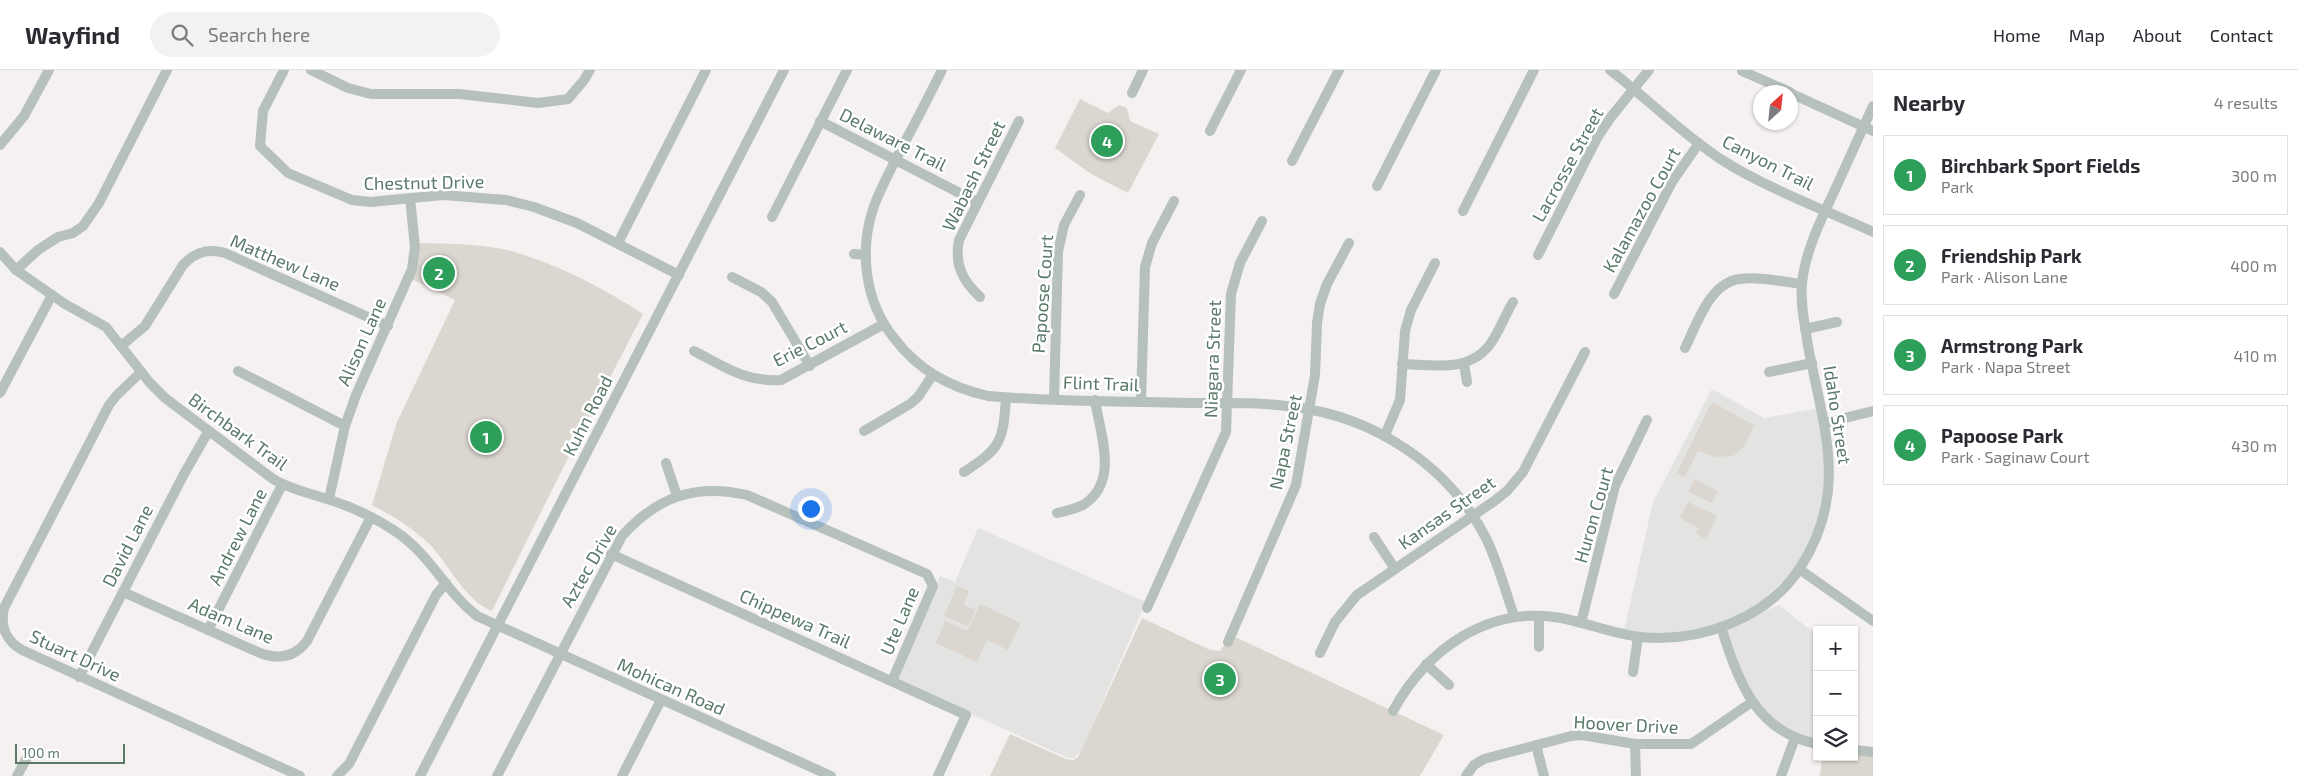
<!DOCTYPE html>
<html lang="en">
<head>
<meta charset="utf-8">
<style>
	:root { --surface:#fff; --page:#f2f2f3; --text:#2b2b33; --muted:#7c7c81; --line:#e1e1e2; --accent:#f116b8 }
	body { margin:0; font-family:"Exo 2",sans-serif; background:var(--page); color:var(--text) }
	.controls { position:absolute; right:15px; bottom:15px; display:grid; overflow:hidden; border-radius:0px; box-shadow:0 1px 4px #0004 }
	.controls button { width:45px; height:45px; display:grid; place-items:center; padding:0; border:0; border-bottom:1px solid var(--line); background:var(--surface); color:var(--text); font:25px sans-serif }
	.compass { position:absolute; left:1753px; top:15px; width:45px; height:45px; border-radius:50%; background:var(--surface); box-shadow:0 1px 4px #0004; rotate:27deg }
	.scale { position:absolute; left:15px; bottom:12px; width:110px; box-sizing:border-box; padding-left:5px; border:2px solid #5a7969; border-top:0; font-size:14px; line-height:18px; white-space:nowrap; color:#5a7969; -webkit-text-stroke:4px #fff; paint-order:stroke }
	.you { position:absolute; left:810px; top:438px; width:18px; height:18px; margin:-12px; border:4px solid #fff; border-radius:50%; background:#1a73e8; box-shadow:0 0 0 8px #1a73e833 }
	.badge { display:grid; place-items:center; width:32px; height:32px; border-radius:50%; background:var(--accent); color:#fff; font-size:16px; font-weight:700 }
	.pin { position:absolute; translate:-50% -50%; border:2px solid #fff; box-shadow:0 1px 5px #0006 }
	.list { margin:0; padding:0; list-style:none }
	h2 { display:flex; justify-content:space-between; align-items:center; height:65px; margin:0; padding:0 20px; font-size:21px }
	h2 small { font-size:16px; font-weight:400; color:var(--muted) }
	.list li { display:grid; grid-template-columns:32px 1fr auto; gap:15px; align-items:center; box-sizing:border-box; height:80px; margin:0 10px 10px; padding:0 10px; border:1px solid var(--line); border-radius:0px }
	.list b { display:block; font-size:19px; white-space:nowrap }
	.list p { margin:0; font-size:16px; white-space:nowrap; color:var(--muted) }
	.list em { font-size:16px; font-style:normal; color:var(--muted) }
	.icon { flex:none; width:28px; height:28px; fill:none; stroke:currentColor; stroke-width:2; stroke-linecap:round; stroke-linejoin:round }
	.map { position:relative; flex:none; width:1873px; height:706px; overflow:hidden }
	header { display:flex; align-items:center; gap:30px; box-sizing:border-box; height:70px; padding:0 25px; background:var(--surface); border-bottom:1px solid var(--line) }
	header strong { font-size:24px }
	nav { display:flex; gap:28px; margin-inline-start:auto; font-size:18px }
	.search { width:350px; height:45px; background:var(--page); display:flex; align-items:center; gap:12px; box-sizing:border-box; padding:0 18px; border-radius:28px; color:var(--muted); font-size:19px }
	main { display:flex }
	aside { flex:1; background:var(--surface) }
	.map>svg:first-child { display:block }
	.built { fill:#e3e3e1 }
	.green { fill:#dbd7d0 }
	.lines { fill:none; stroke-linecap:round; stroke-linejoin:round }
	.minor { stroke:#b6c1bb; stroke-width:10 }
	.labels { text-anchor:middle; stroke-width:5; stroke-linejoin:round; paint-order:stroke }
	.street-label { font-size:18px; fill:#5a7969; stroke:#fff }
</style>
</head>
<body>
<header>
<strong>Wayfind</strong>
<div class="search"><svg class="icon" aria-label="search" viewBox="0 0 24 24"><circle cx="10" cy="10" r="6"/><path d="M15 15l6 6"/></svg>Search here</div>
<nav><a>Home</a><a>Map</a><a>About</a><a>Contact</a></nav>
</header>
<main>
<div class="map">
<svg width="1873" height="706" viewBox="0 0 1873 706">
	<rect width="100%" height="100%" fill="#f6f1f1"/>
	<!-- built -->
	<g class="built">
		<polygon points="1712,319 1764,348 1819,338 1826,373 1822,445 1798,497 1758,535 1727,553 1666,566 1624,561 1653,432"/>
		<polygon points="978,458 1146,532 1081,681 1074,688 1068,688 896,610 940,506 955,512"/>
		<polygon points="1779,535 1817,565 1817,667 1805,668 1785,658 1767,645 1750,624 1725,559"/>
	</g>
	<!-- green -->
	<g class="green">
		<polygon points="1080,29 1108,43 1119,35 1127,38 1130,51 1159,64 1128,123 1091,104 1055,78"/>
		<path d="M415,173C446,174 480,173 511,181C558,194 603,218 643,244L561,402L492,541C465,530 451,498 432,477C415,459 393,446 372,435L397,352L455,230L409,208Z"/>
		<polygon points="1714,333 1754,355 1745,375 1733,386 1715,387 1698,381 1685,407 1677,403 1710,335"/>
		<polygon points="1694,409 1718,421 1712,433 1688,422"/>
		<polygon points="1688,432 1717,446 1706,470 1696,463 1698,458 1680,448"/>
		<polygon points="957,516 969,521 964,535 975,540 968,556 944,546"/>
		<polygon points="980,534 1021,553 1008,580 987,570 977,592 936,573 945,551 967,561"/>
		<polygon points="1142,548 1210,580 1220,581 1231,565 1444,665 1420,706 990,706 1010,664 1066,689 1073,690 1078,687"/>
		<polygon points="1854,680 1873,682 1873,706 1820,706 1822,687 1854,687"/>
	</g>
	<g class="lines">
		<!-- minor -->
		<g class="minor">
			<polyline points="284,0 263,41 260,76 288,103 352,130 371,132 443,125 506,130 534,137 577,153 679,205"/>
			<polyline points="311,0 348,18 371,24 459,24 538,33 568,29 584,10 590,0"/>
			<path d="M942,0C929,26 916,52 902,77C892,98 880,118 873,139C859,182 865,232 894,268C918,300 949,317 988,326C1055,332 1124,331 1192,333C1226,333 1260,332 1294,337C1374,347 1448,395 1486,468C1498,493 1505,520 1514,546"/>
			<path d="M1610,0C1648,29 1682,64 1722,90C1766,118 1825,140 1873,162"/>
			<polyline points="1742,1 1790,22"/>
			<polyline points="1132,23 1143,0"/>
			<polyline points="1790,23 1873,61"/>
			<polyline points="820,51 977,132"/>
			<polyline points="1210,61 1241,0"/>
			<polyline points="0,75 24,46 49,0"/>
			<polyline points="1292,91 1339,0"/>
			<polyline points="1377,116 1436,0"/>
			<polyline points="1463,141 1534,0"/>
			<polyline points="772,147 847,0"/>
			<polyline points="618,173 706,0"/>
			<path d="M0,182L16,200L65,234L106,257L150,313L165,328L273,409C291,420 310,423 330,430C353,437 375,448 395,461C431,485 445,521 477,546L831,706"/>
			<polyline points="854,184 865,185"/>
			<polyline points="1538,185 1597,68 1611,47 1649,0"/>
			<polyline points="16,200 38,180 58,167 73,163 83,156 99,133 167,0"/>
			<polyline points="732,207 761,222 772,232 810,296"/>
			<polyline points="1614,224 1672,112 1699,73"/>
			<path d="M980,227C963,211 954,195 959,170L1019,51"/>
			<polyline points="1805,259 1837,252"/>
			<path d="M121,276L145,256L183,195C195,182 208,178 225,183L388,256"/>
			<path d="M1685,278C1697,254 1710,212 1740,209C1760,206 1783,212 1802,214"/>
			<path d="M694,281C725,297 745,312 781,310L884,254"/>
			<path d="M1402,294C1434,295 1470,303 1491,273C1500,260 1505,245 1513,232"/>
			<polyline points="1464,294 1467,312"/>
			<polyline points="238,301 345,356"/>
			<path d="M141,302L117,325L109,335L4,538C0,556 6,571 22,580L300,706"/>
			<polyline points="1769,302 1812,293"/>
			<polyline points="0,323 52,225"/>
			<polyline points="1054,329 1058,182 1064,155 1080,125"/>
			<polyline points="1141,331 1145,197 1152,173 1174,131"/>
			<polyline points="1824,353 1873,341"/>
			<polyline points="864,361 910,334 918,327 932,306"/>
			<polyline points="1385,365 1400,330 1405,261 1411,240 1435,193"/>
			<polyline points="666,393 677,426"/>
			<path d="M964,402C1001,378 1003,372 1006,328"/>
			<polyline points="329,429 345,356 356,325 412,199 415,177 410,128"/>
			<path d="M1057,443C1065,441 1075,439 1083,435C1120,412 1100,364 1095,330"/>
			<polyline points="1374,467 1395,499"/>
			<polyline points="611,484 966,645 938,706"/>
			<polyline points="1799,499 1873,551"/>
			<path d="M123,522L260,583C279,590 295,587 307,571L371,447"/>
			<polyline points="1147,538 1226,362 1231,224 1240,193 1262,151"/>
			<polyline points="1539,546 1539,577"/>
			<polyline points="1581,553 1615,416 1647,350"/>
			<path d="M1721,557C1738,610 1755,662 1817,674"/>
			<polyline points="208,560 282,415"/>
			<polyline points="1228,572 1296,415 1315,305 1317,253 1320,234 1327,214 1349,173"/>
			<polyline points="1320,583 1335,552 1357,525 1493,432 1507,421 1523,402 1585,282"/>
			<polyline points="1426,594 1449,615"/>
			<polyline points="1633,602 1638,567"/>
			<polyline points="79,607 184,404 208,362"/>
			<path d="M1393,641C1427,579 1488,535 1561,548C1587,553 1614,564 1640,567C1699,573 1767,549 1800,498C1850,421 1823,357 1808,276C1805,255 1800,234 1802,214C1805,182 1820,152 1833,124C1846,95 1860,65 1873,36"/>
			<polyline points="1635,674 1636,706"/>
			<polyline points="1536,675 1544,706"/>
			<polyline points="1854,680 1873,682"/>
			<polyline points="17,706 29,684"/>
			<polyline points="337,706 349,694 436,525 446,513"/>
			<polyline points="420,706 784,0"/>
			<path d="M497,706L622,466C657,427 695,413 747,425L927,504L933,516L892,611"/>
			<polyline points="622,706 661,630"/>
			<polyline points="1466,706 1474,695 1484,689 1571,666 1582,665 1635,674 1691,674 1752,632"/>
			<polyline points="1781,706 1795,668"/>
		</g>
	</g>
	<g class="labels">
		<!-- street labels -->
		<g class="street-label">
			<text transform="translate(893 70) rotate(27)" y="6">Delaware Trail</text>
			<text transform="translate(1768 93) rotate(27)" y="6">Canyon Trail</text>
			<text transform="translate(1568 95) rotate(-61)" y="6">Lacrosse Street</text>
			<text transform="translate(974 106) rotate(-64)" y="6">Wabash Street</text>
			<text transform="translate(424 113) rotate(-1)" y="6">Chestnut Drive</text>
			<text transform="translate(1642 140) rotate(-61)" y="6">Kalamazoo Court</text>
			<text transform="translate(285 193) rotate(23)" y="6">Matthew Lane</text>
			<text transform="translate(1043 224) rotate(-86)" y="6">Papoose Court</text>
			<text transform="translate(362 272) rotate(-66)" y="6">Alison Lane</text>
			<text transform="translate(810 274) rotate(-27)" y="6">Erie Court</text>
			<text transform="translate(1213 289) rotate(-88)" y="6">Niagara Street</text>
			<text transform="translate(1101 314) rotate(2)" y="6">Flint Trail</text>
			<text transform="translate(1837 345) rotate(81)" y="6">Idaho Street</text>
			<text transform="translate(588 346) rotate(-63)" y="6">Kuhn Road</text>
			<text transform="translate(238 362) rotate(36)" y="6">Birchbark Trail</text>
			<text transform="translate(1286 372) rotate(-78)" y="6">Napa Street</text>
			<text transform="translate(1447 443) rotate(-35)" y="6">Kansas Street</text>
			<text transform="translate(1594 445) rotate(-74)" y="6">Huron Court</text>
			<text transform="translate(238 467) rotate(-63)" y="6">Andrew Lane</text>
			<text transform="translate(128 476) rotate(-63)" y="6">David Lane</text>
			<text transform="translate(589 496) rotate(-60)" y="6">Aztec Drive</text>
			<text transform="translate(795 549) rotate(24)" y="6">Chippewa Trail</text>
			<text transform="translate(231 551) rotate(23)" y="6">Adam Lane</text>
			<text transform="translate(900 551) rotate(-67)" y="6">Ute Lane</text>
			<text transform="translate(75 586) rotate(25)" y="6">Stuart Drive</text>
			<text transform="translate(671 617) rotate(24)" y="6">Mohican Road</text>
			<text transform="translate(1626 655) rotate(3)" y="6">Hoover Drive</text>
		</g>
	</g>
</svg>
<div class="controls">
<button>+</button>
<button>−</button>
<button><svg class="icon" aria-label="layers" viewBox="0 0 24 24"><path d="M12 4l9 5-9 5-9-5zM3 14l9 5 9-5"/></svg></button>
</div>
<svg class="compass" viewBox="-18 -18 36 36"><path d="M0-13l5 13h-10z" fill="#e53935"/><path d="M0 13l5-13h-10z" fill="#7c7c81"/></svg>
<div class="scale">100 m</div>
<div class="you"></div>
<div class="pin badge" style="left:486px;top:367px;background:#2e9e5b">1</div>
<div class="pin badge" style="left:439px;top:203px;background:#2e9e5b">2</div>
<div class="pin badge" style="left:1220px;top:609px;background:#2e9e5b">3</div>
<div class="pin badge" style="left:1107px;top:71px;background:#2e9e5b">4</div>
</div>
<aside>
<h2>Nearby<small>4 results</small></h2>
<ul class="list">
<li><span class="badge" style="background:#2e9e5b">1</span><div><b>Birchbark Sport Fields</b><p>Park</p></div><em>300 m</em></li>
<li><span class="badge" style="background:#2e9e5b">2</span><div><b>Friendship Park</b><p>Park · Alison Lane</p></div><em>400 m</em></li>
<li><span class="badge" style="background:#2e9e5b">3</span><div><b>Armstrong Park</b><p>Park · Napa Street</p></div><em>410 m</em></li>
<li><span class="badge" style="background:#2e9e5b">4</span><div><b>Papoose Park</b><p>Park · Saginaw Court</p></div><em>430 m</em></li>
</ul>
</aside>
</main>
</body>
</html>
